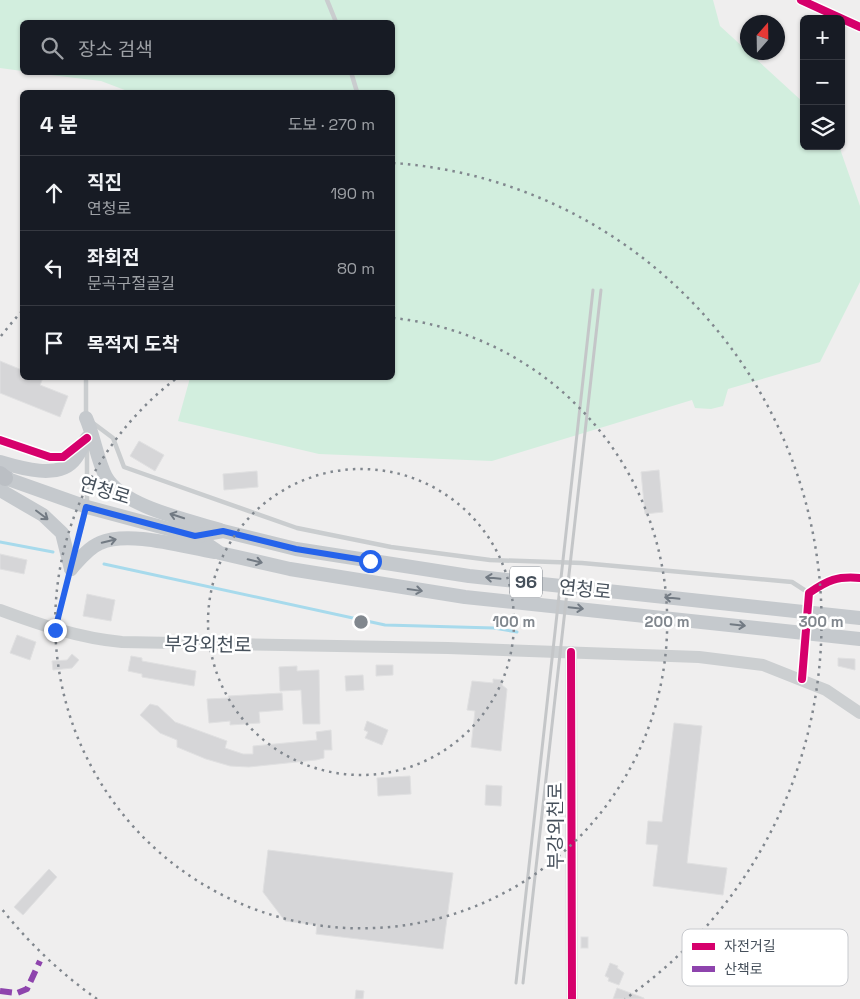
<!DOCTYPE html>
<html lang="ko">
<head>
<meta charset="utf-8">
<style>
	:root { --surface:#171b24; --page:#242831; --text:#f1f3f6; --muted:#9ea1a6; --line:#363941 }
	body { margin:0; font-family:"Space Grotesk","Noto Sans KR",sans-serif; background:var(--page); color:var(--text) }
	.controls { position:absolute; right:15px; top:15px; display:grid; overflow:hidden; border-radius:8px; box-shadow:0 1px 4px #0004 }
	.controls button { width:45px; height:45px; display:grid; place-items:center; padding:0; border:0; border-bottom:1px solid var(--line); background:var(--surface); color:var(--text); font:25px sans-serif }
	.compass { position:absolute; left:740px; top:15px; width:45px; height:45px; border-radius:50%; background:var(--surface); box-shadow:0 1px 4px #0004; rotate:20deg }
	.stop { position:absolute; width:15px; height:15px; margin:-11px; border:4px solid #2563eb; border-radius:50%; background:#fff }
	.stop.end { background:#2563eb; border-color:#fff; box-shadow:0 1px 5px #0008 }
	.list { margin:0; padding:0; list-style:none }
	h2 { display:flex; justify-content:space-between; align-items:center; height:65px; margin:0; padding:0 20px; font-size:21px }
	h2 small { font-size:16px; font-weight:400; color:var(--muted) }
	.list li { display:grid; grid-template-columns:32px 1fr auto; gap:15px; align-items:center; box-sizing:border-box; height:75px; padding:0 20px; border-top:1px solid var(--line) }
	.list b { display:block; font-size:19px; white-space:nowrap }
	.list p { margin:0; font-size:16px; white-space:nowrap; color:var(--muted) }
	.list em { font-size:16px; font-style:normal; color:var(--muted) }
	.icon { flex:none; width:28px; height:28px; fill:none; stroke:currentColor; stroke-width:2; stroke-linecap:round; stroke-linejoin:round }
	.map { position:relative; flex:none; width:860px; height:999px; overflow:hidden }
	.search { position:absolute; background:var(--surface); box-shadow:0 1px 4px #0004; left:20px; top:20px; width:375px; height:55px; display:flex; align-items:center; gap:12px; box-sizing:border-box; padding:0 18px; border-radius:8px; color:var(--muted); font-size:19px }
	.panel { position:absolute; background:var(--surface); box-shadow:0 1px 4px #0004; left:20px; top:90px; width:375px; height:290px; border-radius:8px }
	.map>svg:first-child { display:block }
	.green { fill:#d2eede }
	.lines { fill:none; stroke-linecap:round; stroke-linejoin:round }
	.stream { stroke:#a7daec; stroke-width:3 }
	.building { fill:#d6d6d8; stroke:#e0e0e1 }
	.street-tunnel { stroke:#cdced1; stroke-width:9; stroke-dasharray:9 4.5; stroke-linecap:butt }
	.highway-casing { stroke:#b3b8be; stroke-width:18 }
	.lane { stroke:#cacdcf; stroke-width:4.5 }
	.street { stroke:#cacdcf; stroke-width:9 }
	.secondary { stroke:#cccfd1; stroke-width:12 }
	.primary { stroke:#c5c9cd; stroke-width:14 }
	.highway { stroke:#bbbfc4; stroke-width:16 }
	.rail { stroke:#c4c6c8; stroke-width:3 }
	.quiet { stroke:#8e44ad; stroke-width:6; stroke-dasharray:12 6; stroke-linecap:butt }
	.cycleway-casing { stroke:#fff; stroke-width:11 }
	.cycleway { stroke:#d6006c; stroke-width:8 }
	.oneway { stroke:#727a83 }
	.route { stroke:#2563eb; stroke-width:6 }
	.ring { fill:none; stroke:#81878e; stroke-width:2.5; stroke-dasharray:2.5 5 }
	.labels { text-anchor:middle; stroke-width:5; stroke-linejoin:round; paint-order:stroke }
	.shield { fill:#fff; stroke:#7e848c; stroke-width:1 }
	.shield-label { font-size:18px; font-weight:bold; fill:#46505b }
	.street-label { font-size:19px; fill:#46505b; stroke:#fff }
	.key { fill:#fff; stroke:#c8cace; stroke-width:1 }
	.key-label { font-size:14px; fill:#46505b }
	.centre { fill:#81878e; stroke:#fff; stroke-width:2.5 }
	.ring-label { font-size:15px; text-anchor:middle; font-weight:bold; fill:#81878e; stroke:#fff; stroke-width:5; stroke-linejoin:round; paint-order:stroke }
</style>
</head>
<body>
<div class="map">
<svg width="860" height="999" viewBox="0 0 860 999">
	<rect width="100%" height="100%" fill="#efeeee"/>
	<!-- green -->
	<polygon class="green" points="0,0 713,0 720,26 804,103 804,146 839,146 860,206 860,282 820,362 728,389 723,406 711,409 695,408 692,400 492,461 319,454 178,421 190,378 392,378 392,92 130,92 101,81 34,73 392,72 392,22 22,22 22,71 0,68"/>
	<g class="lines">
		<!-- stream -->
		<g class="stream">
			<polyline points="0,542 53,552"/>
			<polyline points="104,564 385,625 494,628 517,632"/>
		</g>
	</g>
	<!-- building -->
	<g class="building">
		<polygon points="0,361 22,370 22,378 43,378 40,385 68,396 60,417 0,393"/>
		<polygon points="139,441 164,455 155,471 130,456"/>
		<polygon points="659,470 663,512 645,514 641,472"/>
		<polygon points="257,471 258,487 224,490 223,474"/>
		<polygon points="0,554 27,560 24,574 0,569"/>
		<polygon points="87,594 115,600 111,621 83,616"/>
		<polygon points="17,635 36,642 30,660 10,653"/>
		<polygon points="72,654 79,660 72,668 53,670 52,661 67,660"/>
		<polygon points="131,656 142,658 142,661 196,671 194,686 142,677 142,674 128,671"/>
		<polygon points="838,658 855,659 855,670 838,666"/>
		<polygon points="376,665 393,665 393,675 376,676"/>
		<polygon points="297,666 297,671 319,670 320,724 303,724 301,690 280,691 279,667"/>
		<polygon points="363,675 364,690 346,691 345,676"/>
		<polygon points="493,679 503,680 502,685 507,689 501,751 471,747 475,711 467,710 472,681 493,683"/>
		<polygon points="282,693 283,710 259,712 260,723 230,725 230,721 209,723 207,699 229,698 228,696"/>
		<polygon points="150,704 158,706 175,722 227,741 225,748 243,754 253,754 253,746 317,740 316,732 331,730 332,750 324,750 324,758 316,760 249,767 230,766 206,759 177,747 177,740 160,733 140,715"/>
		<polygon points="367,721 388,730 382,745 365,738 368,732 364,730"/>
		<polygon points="674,723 702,726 687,863 727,868 723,895 653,886 658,845 646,844 648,821 662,822"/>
		<polygon points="410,776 411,794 378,796 377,778"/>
		<polygon points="486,785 502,786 501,806 485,805"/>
		<polygon points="268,850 453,873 443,949 316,934 317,925 285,921 263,892"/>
		<polygon points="49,869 57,877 23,915 14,907"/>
		<rect x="581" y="937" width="7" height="11"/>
		<polygon points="610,963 618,966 617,968 624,973 619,985 608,981 609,978 605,976"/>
		<polygon points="617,988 644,998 644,999 613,999"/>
		<polygon points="356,990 364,991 363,999 355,999"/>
	</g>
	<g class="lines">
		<!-- street-tunnel -->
		<polyline class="street-tunnel" points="805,638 809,593"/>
		<defs>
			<polyline id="highway" points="0,474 5,478"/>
		</defs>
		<!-- highway casing -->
		<use href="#highway" class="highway-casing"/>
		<!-- lane -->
		<g class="lane">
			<polyline points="327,0 336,22"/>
			<polyline points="351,72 357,92"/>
			<polyline points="86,378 86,415"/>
			<polyline points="93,423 113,438 124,467 297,528 391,547 490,560 582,563 792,582 809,593"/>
			<polyline points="73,559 87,507 87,448"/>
			<polyline points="56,627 70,571"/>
		</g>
		<!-- street -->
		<g class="street">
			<polyline points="801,0 860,27"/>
			<polyline points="0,440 50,457 63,457 84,440"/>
			<path d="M809,593C828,580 837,576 860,578"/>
			<polyline points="802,679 805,642"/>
		</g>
		<!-- secondary -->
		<g class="secondary">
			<path d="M0,610C41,625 79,638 122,642L448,648L699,657L763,665L826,690L860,713"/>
			<polyline points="571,652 572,999"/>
		</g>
		<!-- primary -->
		<g class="primary">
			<path d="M86,418C94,436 97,460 106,477C123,507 189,520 220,530"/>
			<path d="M0,462C20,468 60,480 75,459C80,453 83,445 87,438"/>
			<polyline points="5,478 87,507 195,536 220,553 290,569 465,597 860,639"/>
			<polyline points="0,490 43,515 62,533 71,569"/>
			<polyline points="195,536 223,531 296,549 469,576 860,618"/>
			<path d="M71,569C79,560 88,548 100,543C129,530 184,547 215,552"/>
		</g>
		<!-- highway -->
		<use href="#highway" class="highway"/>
		<!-- rail -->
		<g class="rail">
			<polyline points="516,983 593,290"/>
			<polyline points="523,983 601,290"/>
		</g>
		<!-- quiet -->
		<polyline class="quiet" points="0,991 17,993 27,989 40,961"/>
		<defs>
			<g id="cycleway">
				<polyline points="801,0 860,27"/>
				<polyline points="0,440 50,457 63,457 87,438"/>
				<polyline points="571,652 572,999"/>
				<path d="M802,679L809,593C828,580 837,576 860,578"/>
			</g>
		</defs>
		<!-- cycleway casing -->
		<use href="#cycleway" class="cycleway-casing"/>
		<!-- cycleway -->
		<use href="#cycleway" class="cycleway"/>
	</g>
	<!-- one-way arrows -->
	<defs><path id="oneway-shaft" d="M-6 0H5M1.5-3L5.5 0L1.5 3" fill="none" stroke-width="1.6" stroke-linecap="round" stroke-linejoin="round" transform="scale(1.25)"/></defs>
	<g class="oneway">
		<use href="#oneway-shaft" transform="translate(42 515) rotate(37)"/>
		<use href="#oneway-shaft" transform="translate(177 516) rotate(-162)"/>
		<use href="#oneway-shaft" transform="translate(109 541) rotate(-14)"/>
		<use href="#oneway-shaft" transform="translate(255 561) rotate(13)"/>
		<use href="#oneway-shaft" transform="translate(493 578) rotate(-174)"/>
		<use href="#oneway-shaft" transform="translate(415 590) rotate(8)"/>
		<use href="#oneway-shaft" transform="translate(672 598) rotate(-174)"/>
		<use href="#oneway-shaft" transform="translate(576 608) rotate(6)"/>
		<use href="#oneway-shaft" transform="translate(738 625) rotate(6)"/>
	</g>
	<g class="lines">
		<!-- route -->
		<polyline class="route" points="55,630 86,507 195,536 223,531 296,549 370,561"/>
	</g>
	<!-- distance rings -->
	<g class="ring">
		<circle cx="361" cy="622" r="153"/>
		<path d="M393 318A306 306 0 1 1 177 378"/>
		<path d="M97 999A460 460 0 0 1 1 908M1 336A460 460 0 0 1 22 311M393 163A460 460 0 0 1 625 999"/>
	</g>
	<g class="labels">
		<!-- shield labels -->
		<rect class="shield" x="510" y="566.5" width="32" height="31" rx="4"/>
		<g class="shield-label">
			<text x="526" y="588">96</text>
		</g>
		<!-- street labels -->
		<g class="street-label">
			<text transform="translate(105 490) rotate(17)" y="7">연청로</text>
			<text transform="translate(585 589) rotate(6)" y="7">연청로</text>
			<text transform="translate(208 644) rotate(1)" y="7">부강외천로</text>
			<text transform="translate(555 826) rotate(-90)" y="7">부강외천로</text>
		</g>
	</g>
	<!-- legend -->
	<rect x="682" y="929" width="166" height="57" rx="8" class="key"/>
	<rect x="692" y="943" width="23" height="7" fill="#d6006c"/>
	<rect x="692" y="966" width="23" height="6" fill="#8e44ad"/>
	<g class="key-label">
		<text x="724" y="951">자전거길</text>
		<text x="724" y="974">산책로</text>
	</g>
	<circle cx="361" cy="622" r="8" class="centre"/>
	<g class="ring-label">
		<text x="514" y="627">100 m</text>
		<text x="667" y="627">200 m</text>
		<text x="821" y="627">300 m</text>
	</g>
</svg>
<div class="controls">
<button>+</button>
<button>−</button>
<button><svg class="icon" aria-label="layers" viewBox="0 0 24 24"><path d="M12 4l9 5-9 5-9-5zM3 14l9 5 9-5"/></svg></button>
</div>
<svg class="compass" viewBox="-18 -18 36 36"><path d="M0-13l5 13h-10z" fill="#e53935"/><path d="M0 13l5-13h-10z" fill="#9ea1a6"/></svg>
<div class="stop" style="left:370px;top:561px"></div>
<div class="stop end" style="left:55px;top:630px"></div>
<div class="search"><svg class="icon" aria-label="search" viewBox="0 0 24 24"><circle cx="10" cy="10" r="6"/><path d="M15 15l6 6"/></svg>장소 검색</div>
<section class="panel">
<h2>4 분<small>도보 · 270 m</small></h2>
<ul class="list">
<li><svg class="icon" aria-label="ahead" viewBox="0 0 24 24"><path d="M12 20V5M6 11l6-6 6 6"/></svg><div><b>직진</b><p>연청로</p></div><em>190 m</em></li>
<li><svg class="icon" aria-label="left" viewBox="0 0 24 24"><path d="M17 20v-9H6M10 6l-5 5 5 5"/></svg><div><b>좌회전</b><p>문곡구절골길</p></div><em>80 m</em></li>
<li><svg class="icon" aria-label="arrive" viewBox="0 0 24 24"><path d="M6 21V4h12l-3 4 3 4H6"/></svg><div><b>목적지 도착</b></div></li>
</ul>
</section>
</div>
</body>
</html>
